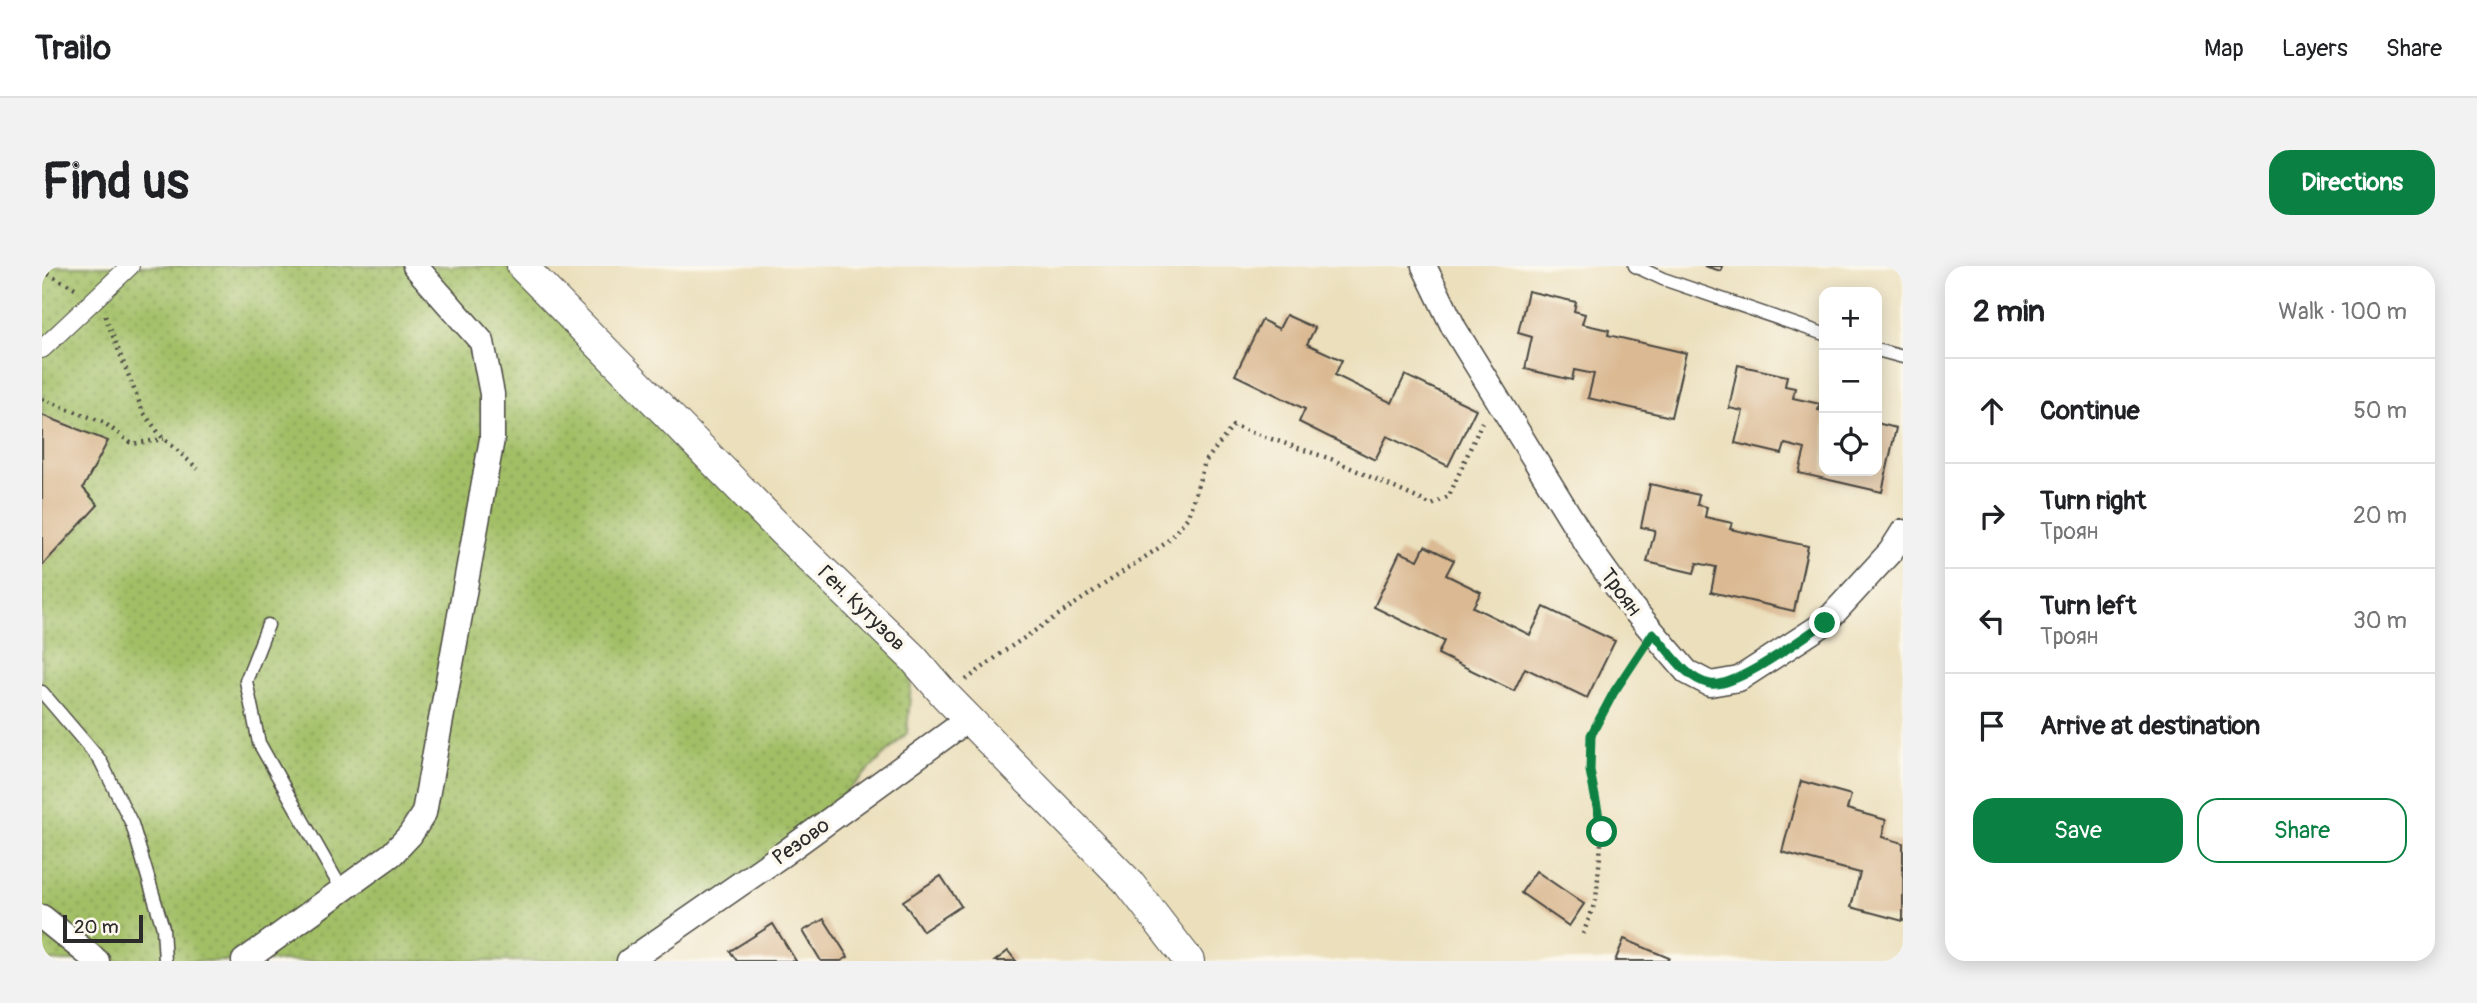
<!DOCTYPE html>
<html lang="en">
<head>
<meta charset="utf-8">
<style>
	:root { --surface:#fff; --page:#f2f2f2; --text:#202124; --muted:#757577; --line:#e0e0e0; --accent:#0b8043 }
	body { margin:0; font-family:Pangolin,sans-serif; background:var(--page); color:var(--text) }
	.controls { position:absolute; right:21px; top:21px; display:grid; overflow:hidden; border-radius:14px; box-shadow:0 4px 18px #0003 }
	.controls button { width:63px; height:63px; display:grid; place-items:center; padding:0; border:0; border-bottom:2px solid var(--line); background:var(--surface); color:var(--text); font:35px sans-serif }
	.scale { position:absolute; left:21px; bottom:18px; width:80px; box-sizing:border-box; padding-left:7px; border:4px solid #2b2b2b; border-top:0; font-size:19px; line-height:24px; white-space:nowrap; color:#2b2b2b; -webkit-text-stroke:5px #fbf7ec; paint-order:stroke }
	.stop { position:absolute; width:21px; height:21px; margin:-16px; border:5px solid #0b8043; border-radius:50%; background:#fff }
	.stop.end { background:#0b8043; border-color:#fff; box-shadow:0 2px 7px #0008 }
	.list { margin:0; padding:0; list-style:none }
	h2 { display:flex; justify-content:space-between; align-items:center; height:91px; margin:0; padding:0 28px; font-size:30px }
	h2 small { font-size:23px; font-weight:400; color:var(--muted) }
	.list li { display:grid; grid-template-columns:46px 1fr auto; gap:21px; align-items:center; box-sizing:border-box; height:105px; padding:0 28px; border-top:2px solid var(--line) }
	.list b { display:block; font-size:26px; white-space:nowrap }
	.list p { margin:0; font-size:23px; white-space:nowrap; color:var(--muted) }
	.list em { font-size:23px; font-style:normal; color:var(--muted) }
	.actions { display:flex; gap:14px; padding:21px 28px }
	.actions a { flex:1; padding:16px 0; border:2px solid var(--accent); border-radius:21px; text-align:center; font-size:24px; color:var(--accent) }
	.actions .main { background:var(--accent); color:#fff }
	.icon { flex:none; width:38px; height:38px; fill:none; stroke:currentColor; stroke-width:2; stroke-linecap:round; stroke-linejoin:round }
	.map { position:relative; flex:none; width:1861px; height:695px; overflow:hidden; border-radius:21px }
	header { display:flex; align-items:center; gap:42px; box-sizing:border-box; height:98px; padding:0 35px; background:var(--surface); border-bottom:2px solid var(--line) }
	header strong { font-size:33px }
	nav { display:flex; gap:38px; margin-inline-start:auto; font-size:24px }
	.intro { display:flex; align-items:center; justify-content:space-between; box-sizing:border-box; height:168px; padding:0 42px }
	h1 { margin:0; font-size:49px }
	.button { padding:18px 32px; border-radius:21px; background:var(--accent); color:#fff; font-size:24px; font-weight:700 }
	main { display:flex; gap:42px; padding:0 42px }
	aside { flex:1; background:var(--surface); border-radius:21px; box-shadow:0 4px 18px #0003 }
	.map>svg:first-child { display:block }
	.park { fill:url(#park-dots); stroke:#667548; stroke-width:2 }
	.building { fill:#dab993 }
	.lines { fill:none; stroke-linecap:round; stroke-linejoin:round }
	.service-casing { stroke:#484641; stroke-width:15 }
	.pedestrian-casing { stroke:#484641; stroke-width:20 }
	.minor-casing { stroke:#484641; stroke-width:27 }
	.tertiary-casing { stroke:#484641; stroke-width:32 }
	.path { stroke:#484641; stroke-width:4.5; stroke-dasharray:2 5; stroke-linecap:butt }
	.service { stroke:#fff; stroke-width:12 }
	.pedestrian { stroke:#fff; stroke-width:18 }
	.minor { stroke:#fff; stroke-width:24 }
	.tertiary { stroke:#fff; stroke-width:30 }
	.route { stroke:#0b8043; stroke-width:9 }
	.labels { text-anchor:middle; stroke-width:7; stroke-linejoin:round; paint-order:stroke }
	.street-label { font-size:21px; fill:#2b2b2b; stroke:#fbf7ec }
</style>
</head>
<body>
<header>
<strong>Trailo</strong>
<nav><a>Map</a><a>Layers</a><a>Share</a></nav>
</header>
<div class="intro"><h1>Find us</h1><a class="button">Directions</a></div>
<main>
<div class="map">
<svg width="1861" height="695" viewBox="0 0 1861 695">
	<defs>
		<pattern id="park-dots" width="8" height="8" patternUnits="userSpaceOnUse" patternTransform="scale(1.75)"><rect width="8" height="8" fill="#a2bf66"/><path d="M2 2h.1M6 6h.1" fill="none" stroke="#849b54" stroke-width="1.8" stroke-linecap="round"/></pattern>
	</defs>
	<rect width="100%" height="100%" fill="#fbf7ec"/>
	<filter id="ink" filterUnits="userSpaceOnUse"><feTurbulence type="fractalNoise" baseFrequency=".0143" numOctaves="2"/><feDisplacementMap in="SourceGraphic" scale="14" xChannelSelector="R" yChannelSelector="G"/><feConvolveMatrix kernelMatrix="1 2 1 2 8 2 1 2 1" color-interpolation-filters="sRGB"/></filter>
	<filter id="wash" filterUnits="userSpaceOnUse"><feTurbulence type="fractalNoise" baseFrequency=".00686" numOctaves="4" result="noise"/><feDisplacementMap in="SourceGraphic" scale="28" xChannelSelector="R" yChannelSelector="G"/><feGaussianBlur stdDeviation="1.57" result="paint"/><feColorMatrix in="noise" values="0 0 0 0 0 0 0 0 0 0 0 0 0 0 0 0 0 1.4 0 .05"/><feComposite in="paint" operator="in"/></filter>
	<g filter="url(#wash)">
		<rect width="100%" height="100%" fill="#ebdfbc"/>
		<!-- park -->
		<polygon class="park" points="0,0 480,0 871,392 865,467 737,591 587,695 0,695"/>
		<g id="blocks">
			<!-- building -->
			<g class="building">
				<polygon points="1662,0 1680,0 1679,5"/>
				<polygon points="1486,25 1534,36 1532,45 1543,48 1540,58 1567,64 1566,69 1644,87 1629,151 1546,132 1552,108 1532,104 1530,114 1483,103 1490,71 1476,67"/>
				<polygon points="1244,49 1273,62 1265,78 1300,94 1293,109 1350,137 1363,109 1434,143 1406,200 1345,170 1333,194 1257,156 1263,143 1193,109 1220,54 1237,63"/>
				<polygon points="1696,99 1745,110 1743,120 1753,122 1751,132 1778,138 1776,144 1782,145 1782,205 1835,205 1835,157 1854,162 1840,226 1757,207 1763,183 1743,178 1740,188 1693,177 1701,145 1687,142"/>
				<polygon points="0,149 66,175 41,222 56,239 0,300"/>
				<polygon points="1608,218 1657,229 1655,239 1665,241 1663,251 1690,257 1688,263 1766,280 1752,345 1669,326 1674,301 1655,297 1652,307 1605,296 1613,264 1599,261"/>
				<polygon points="1383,280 1412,294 1404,309 1439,326 1431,341 1488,369 1502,341 1573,375 1545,432 1483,402 1472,425 1396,388 1402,375 1332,341 1358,286 1376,294"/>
				<polygon points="1759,515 1809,529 1805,543 1844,554 1840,571 1861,577 1861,655 1809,641 1818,607 1740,586"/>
				<polygon points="1494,605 1542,638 1527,660 1479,627"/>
				<polygon points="899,610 919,640 881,665 861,635"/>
				<polygon points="782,653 806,691 799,695 779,695 761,665"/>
				<polygon points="731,658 754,695 695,695 688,685"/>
				<polygon points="1582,673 1627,692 1625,695 1573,695"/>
				<polygon points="966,685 974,695 953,695"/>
			</g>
		</g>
	</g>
	<g filter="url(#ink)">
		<use href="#blocks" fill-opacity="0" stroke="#484641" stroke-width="2"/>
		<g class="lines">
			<defs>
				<g id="service">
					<polyline points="1593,0 1621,13 1782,68"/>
					<polyline points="1835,84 1861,91"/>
					<polyline points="226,359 204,415 217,477 300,624"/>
					<polyline points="0,426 58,494 90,558 121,662 123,695"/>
				</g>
				<polyline id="pedestrian" points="0,83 88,0"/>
				<g id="minor">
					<polyline points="1382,0 1412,62 1549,285 1587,338 1645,406 1668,418 1697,413 1783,357 1849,285 1861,266"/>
					<polyline points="0,651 55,695"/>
					<polyline points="202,695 350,588 368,569 382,547 450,173 450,128 440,76 373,0"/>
					<polyline points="587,695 737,591 928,452"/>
				</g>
				<polyline id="tertiary" points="480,0 741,266 871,392 903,429 1087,617 1147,695"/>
			</defs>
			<!-- service casing -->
			<use href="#service" class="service-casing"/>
			<!-- pedestrian casing -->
			<use href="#pedestrian" class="pedestrian-casing"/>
			<!-- minor casing -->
			<use href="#minor" class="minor-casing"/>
			<!-- tertiary casing -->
			<use href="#tertiary" class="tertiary-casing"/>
			<!-- path -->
			<g class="path">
				<polyline points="0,5 33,22"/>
				<polyline points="63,50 101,146 119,170 156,203"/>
				<polyline points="0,133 61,156 90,178 122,173"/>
				<polyline points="924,414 964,384 1124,277 1146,251 1163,196 1191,160 1289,193 1390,239 1407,230 1440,156"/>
				<polyline points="1541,668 1554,634 1560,567 1548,505 1549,469 1572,426 1597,388"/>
			</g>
			<!-- service -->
			<use href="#service" class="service"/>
			<!-- pedestrian -->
			<use href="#pedestrian" class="pedestrian"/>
			<!-- minor -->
			<use href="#minor" class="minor"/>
			<!-- tertiary -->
			<use href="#tertiary" class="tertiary"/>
		</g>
	</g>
	<g class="lines" filter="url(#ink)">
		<!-- route -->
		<path class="route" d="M1560,566L1548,505L1549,469L1572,426L1611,367C1627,384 1643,413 1668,418C1693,423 1760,372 1783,357"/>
	</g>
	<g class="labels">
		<!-- street labels -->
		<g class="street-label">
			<text transform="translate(1579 326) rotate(53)" y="7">Троян</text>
			<text transform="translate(820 342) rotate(44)" y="7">Ген. Кутузов</text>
			<text transform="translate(759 575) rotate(-36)" y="7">Резово</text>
		</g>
	</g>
</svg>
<div class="controls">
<button>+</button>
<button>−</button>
<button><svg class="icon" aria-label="locate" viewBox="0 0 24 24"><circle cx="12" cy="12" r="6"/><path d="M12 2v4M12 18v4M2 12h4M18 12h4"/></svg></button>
</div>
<div class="scale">20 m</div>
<div class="stop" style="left:1560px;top:566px"></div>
<div class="stop end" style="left:1783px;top:357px"></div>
</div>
<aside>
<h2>2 min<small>Walk · 100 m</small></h2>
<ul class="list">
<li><svg class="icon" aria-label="ahead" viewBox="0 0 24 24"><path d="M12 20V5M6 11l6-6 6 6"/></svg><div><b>Continue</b></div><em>50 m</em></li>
<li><svg class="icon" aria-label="right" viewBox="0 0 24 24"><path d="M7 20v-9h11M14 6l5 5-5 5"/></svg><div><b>Turn right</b><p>Троян</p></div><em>20 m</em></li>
<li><svg class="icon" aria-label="left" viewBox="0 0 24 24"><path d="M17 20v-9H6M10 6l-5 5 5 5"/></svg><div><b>Turn left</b><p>Троян</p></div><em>30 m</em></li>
<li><svg class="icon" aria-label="arrive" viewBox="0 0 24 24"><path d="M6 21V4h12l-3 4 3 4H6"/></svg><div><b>Arrive at destination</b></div></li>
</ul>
<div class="actions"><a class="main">Save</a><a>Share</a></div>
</aside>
</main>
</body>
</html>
